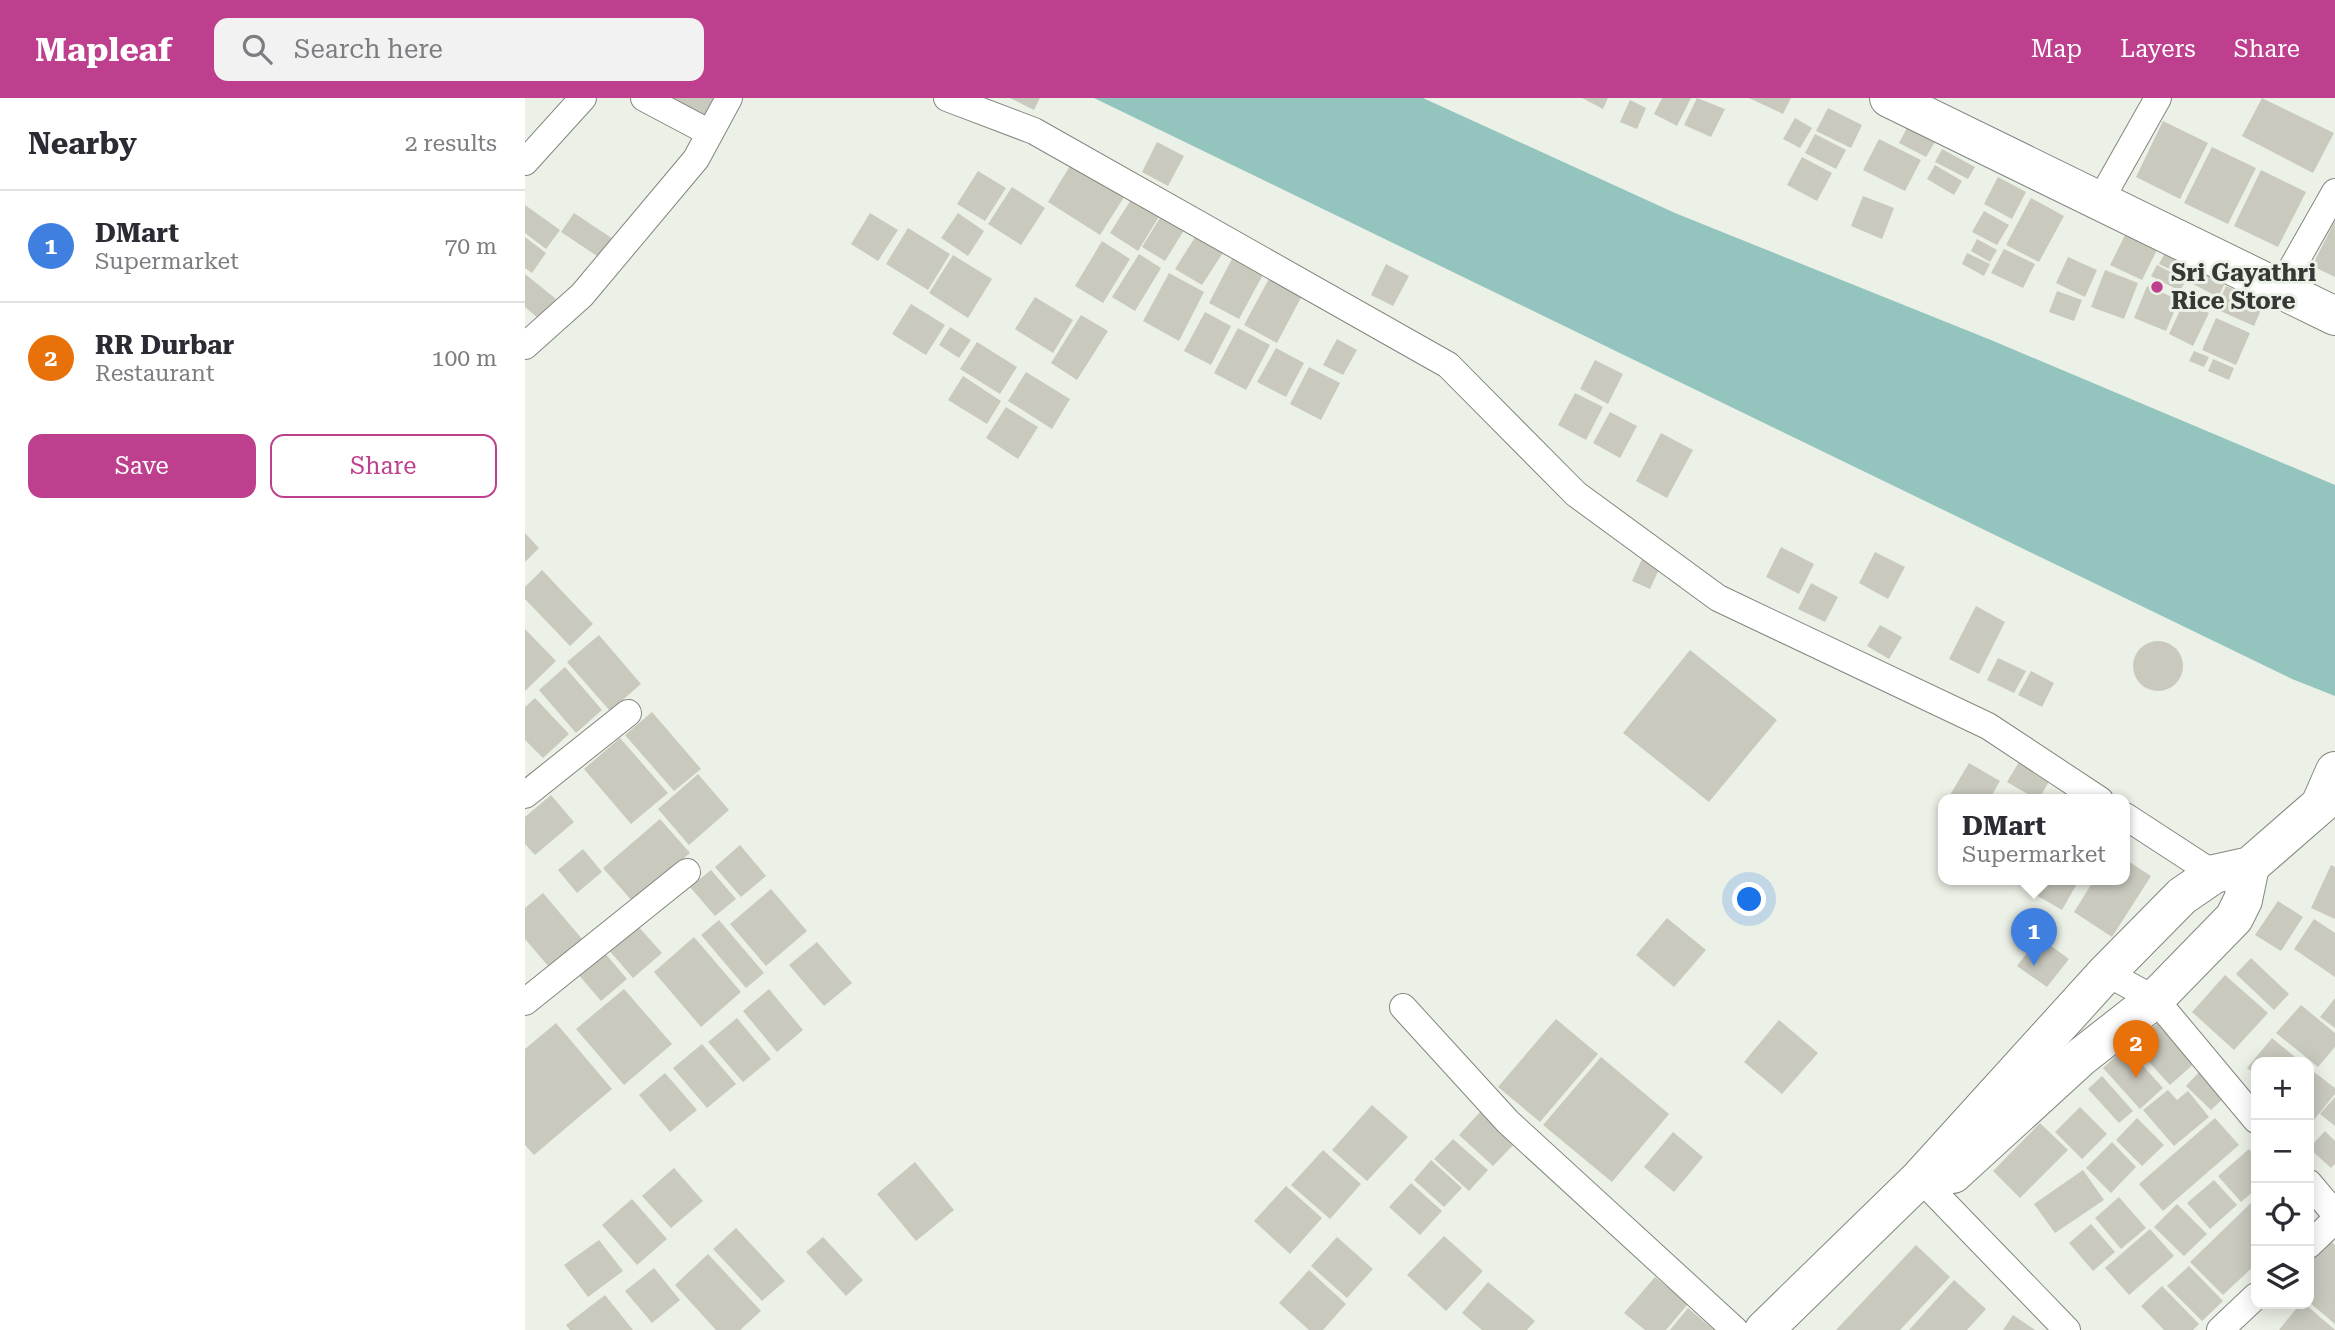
<!DOCTYPE html>
<html lang="en">
<head>
<meta charset="utf-8">
<style>
	:root { --surface:#fff; --page:#f2f2f3; --text:#2b2b33; --muted:#7c7c81; --line:#e1e1e2; --accent:#bd3f8d }
	body { margin:0; font-family:"Roboto Serif",serif; background:var(--page); color:var(--text) }
	.controls { position:absolute; right:21px; bottom:21px; display:grid; overflow:hidden; border-radius:14px; box-shadow:0 4px 18px #0003 }
	.controls button { width:63px; height:63px; display:grid; place-items:center; padding:0; border:0; border-bottom:2px solid var(--line); background:var(--surface); color:var(--text); font:35px sans-serif }
	.you { position:absolute; left:1225px; top:802px; width:24px; height:24px; margin:-18px; border:5px solid #fff; border-radius:50%; background:#1a73e8; box-shadow:0 0 0 10px #1a73e833 }
	.badge { display:grid; place-items:center; width:46px; height:46px; border-radius:50%; background:var(--accent); color:#fff; font-size:23px; font-weight:700 }
	.pin { position:absolute; translate:-50% -58px; filter:drop-shadow(0 2px 4px #0008) }
	.pin::after { content:''; position:absolute; top:37px; width:24px; height:21px; background:inherit; clip-path:polygon(0 0,100% 0,50% 100%) }
	.popup { position:absolute; left:1413px; top:696px; width:192px; height:91px; box-sizing:border-box; display:grid; place-content:center; border-radius:14px; background:var(--surface); filter:drop-shadow(0 2px 5px #0005); font-size:23px; white-space:nowrap; color:var(--muted) }
	.popup b { font-size:26px; color:var(--text) }
	.popup::after { content:''; position:absolute; left:50%; top:100%; margin-left:-14px; border:14px solid transparent; border-top-color:var(--surface) }
	.list { margin:0; padding:0; list-style:none }
	h2 { display:flex; justify-content:space-between; align-items:center; height:91px; margin:0; padding:0 28px; font-size:30px }
	h2 small { font-size:23px; font-weight:400; color:var(--muted) }
	.list li { display:grid; grid-template-columns:46px 1fr auto; gap:21px; align-items:center; box-sizing:border-box; height:112px; padding:0 28px; border-top:2px solid var(--line) }
	.list b { display:block; font-size:26px; white-space:nowrap }
	.list p { margin:0; font-size:23px; white-space:nowrap; color:var(--muted) }
	.list em { font-size:23px; font-style:normal; color:var(--muted) }
	.actions { display:flex; gap:14px; padding:21px 28px }
	.actions a { flex:1; padding:16px 0; border:2px solid var(--accent); border-radius:14px; text-align:center; font-size:24px; color:var(--accent) }
	.actions .main { background:var(--accent); color:#fff }
	.icon { flex:none; width:38px; height:38px; fill:none; stroke:currentColor; stroke-width:2; stroke-linecap:round; stroke-linejoin:round }
	.map { position:relative; flex:none; width:1810px; height:1232px; overflow:hidden }
	header { display:flex; align-items:center; gap:42px; box-sizing:border-box; height:98px; padding:0 35px; background:var(--accent); color:#fff }
	header strong { font-size:33px }
	nav { display:flex; gap:38px; margin-inline-start:auto; font-size:24px }
	.search { width:490px; height:63px; background:var(--page); display:flex; align-items:center; gap:18px; box-sizing:border-box; padding:0 24px; border-radius:14px; color:var(--muted); font-size:26px }
	main { display:flex }
	aside { flex:1; background:var(--surface) }
	.map>svg:first-child { display:block }
	.water { fill:#93c4be }
	.building { fill:#cac9be }
	.lines { fill:none; stroke-linecap:round; stroke-linejoin:round }
	.street-casing { stroke:#82877e; stroke-width:28 }
	.secondary-casing { stroke:#82877e; stroke-width:40 }
	.primary-casing { stroke:#82877e; stroke-width:40 }
	.street { stroke:#fff; stroke-width:26 }
	.secondary { stroke:#fff; stroke-width:38 }
	.primary { stroke:#fff; stroke-width:38 }
	.poi-dot { fill:#bd3f8d; stroke:#ecf1e7; stroke-width:2.5 }
	.labels { text-anchor:middle; stroke-width:6; stroke-linejoin:round; paint-order:stroke }
	.poi-label { font-size:24px; font-weight:bold; fill:#363835; stroke:#ecf1e7; text-anchor:start }
</style>
</head>
<body>
<header>
<strong>Mapleaf</strong>
<div class="search"><svg class="icon" aria-label="search" viewBox="0 0 24 24"><circle cx="10" cy="10" r="6"/><path d="M15 15l6 6"/></svg>Search here</div>
<nav><a>Map</a><a>Layers</a><a>Share</a></nav>
</header>
<main>
<aside>
<h2>Nearby<small>2 results</small></h2>
<ul class="list">
<li><span class="badge" style="background:#3f7fe0">1</span><div><b>DMart</b><p>Supermarket</p></div><em>70 m</em></li>
<li><span class="badge" style="background:#e8710a">2</span><div><b>RR Durbar</b><p>Restaurant</p></div><em>100 m</em></li>
</ul>
<div class="actions"><a class="main">Save</a><a>Share</a></div>
</aside>
<div class="map">
<svg width="1810" height="1232" viewBox="0 0 1810 1232">
	<rect width="100%" height="100%" fill="#ecf1e7"/>
	<!-- water -->
	<polygon class="water" points="569,0 898,0 1150,115 1466,242 1810,387 1810,598 1767,581"/>
	<!-- building -->
	<g class="building">
		<polygon points="145,0 196,0 182,23"/>
		<polygon points="485,0 515,0 509,12"/>
		<polygon points="1057,0 1083,0 1078,11"/>
		<polygon points="1137,0 1166,0 1152,28 1129,16"/>
		<polygon points="1172,0 1200,11 1186,39 1159,27"/>
		<polygon points="1224,0 1266,0 1258,16"/>
		<polygon points="1737,0 1809,35 1788,75 1717,38"/>
		<polygon points="1105,2 1121,10 1112,31 1095,24"/>
		<polygon points="1303,10 1337,27 1326,50 1291,33"/>
		<polygon points="1270,20 1287,30 1275,50 1258,41"/>
		<polygon points="1638,23 1683,45 1655,101 1611,79"/>
		<polygon points="1382,30 1410,44 1401,59 1374,45"/>
		<polygon points="1290,36 1321,52 1311,71 1280,55"/>
		<polygon points="1354,41 1396,62 1380,93 1338,72"/>
		<polygon points="632,44 659,58 643,88 617,74"/>
		<polygon points="1687,49 1731,70 1703,126 1659,105"/>
		<polygon points="1417,51 1450,69 1443,81 1410,64"/>
		<polygon points="1277,59 1307,75 1292,103 1262,87"/>
		<polygon points="548,63 601,96 575,137 523,104"/>
		<polygon points="1410,67 1437,83 1429,97 1402,81"/>
		<polygon points="1736,72 1781,94 1753,149 1709,128"/>
		<polygon points="453,73 481,90 460,123 432,106"/>
		<polygon points="1473,79 1501,94 1487,121 1459,106"/>
		<polygon points="487,89 520,110 496,147 463,126"/>
		<polygon points="1338,98 1369,110 1357,141 1326,128"/>
		<polygon points="607,100 635,117 613,153 585,135"/>
		<polygon points="1506,100 1539,118 1514,164 1481,147"/>
		<polygon points="0,107 35,132 21,151 0,135"/>
		<polygon points="1459,113 1484,127 1472,147 1447,134"/>
		<polygon points="49,115 88,141 75,160 36,134"/>
		<polygon points="345,115 373,132 353,163 326,146"/>
		<polygon points="433,115 459,133 443,158 416,140"/>
		<polygon points="638,115 661,129 640,163 617,149"/>
		<polygon points="1810,123 1810,179 1787,168"/>
		<polygon points="383,130 425,156 403,192 361,166"/>
		<polygon points="674,133 701,150 677,187 650,171"/>
		<polygon points="1600,137 1632,152 1617,182 1585,167"/>
		<polygon points="0,139 21,155 7,175 0,170"/>
		<polygon points="1452,141 1472,152 1465,164 1446,153"/>
		<polygon points="577,143 605,161 578,205 550,188"/>
		<polygon points="1479,151 1510,166 1498,190 1466,175"/>
		<polygon points="1642,151 1671,165 1663,180 1634,166"/>
		<polygon points="710,155 741,171 714,221 684,205"/>
		<polygon points="1442,155 1465,166 1459,178 1437,166"/>
		<polygon points="614,156 636,170 610,213 587,199"/>
		<polygon points="428,157 467,181 443,220 404,195"/>
		<polygon points="1543,159 1572,172 1560,199 1531,185"/>
		<polygon points="861,166 884,178 868,208 846,197"/>
		<polygon points="1632,167 1661,182 1655,193 1626,178"/>
		<polygon points="1677,170 1701,183 1693,199 1668,186"/>
		<polygon points="1580,172 1613,185 1599,221 1566,209"/>
		<polygon points="644,175 679,194 654,243 618,223"/>
		<polygon points="0,176 31,201 14,221 0,209"/>
		<polygon points="746,177 779,194 752,245 719,227"/>
		<polygon points="1622,188 1654,202 1641,233 1609,220"/>
		<polygon points="1701,188 1739,205 1729,228 1691,211"/>
		<polygon points="1532,193 1557,202 1549,223 1524,214"/>
		<polygon points="510,199 548,222 528,255 490,231"/>
		<polygon points="1659,204 1684,215 1668,248 1644,236"/>
		<polygon points="386,206 420,227 401,257 367,236"/>
		<polygon points="680,214 706,228 686,267 659,253"/>
		<polygon points="556,217 583,233 552,282 526,265"/>
		<polygon points="1691,220 1725,235 1711,267 1677,252"/>
		<polygon points="425,229 446,242 434,260 414,247"/>
		<polygon points="713,230 745,247 721,292 689,275"/>
		<polygon points="812,241 832,252 818,277 798,267"/>
		<polygon points="452,244 492,269 475,296 435,271"/>
		<polygon points="751,250 779,265 761,299 732,284"/>
		<polygon points="1669,253 1684,259 1679,269 1664,263"/>
		<polygon points="1688,261 1709,270 1704,282 1683,273"/>
		<polygon points="1070,262 1098,276 1083,306 1055,291"/>
		<polygon points="784,269 815,285 796,322 765,306"/>
		<polygon points="501,274 545,301 527,331 483,303"/>
		<polygon points="438,278 476,303 462,326 423,302"/>
		<polygon points="1050,295 1078,309 1061,342 1033,327"/>
		<polygon points="481,309 513,329 493,361 461,340"/>
		<polygon points="1085,314 1112,328 1095,360 1068,345"/>
		<polygon points="1136,335 1168,352 1142,400 1111,383"/>
		<polygon points="0,435 14,450 0,464"/>
		<polygon points="1256,449 1289,466 1274,496 1241,479"/>
		<polygon points="1350,454 1380,469 1363,501 1334,485"/>
		<polygon points="1118,459 1136,467 1125,491 1107,483"/>
		<polygon points="17,472 68,526 45,548 0,501 0,489"/>
		<polygon points="1286,485 1313,499 1300,524 1273,511"/>
		<polygon points="1451,508 1480,524 1454,576 1424,561"/>
		<polygon points="1355,527 1377,539 1364,561 1342,548"/>
		<polygon points="0,531 31,563 0,593"/>
		<polygon points="74,537 116,586 85,613 42,564"/>
		<circle cx="1633" cy="568" r="25"/>
		<polygon points="1165,552 1252,622 1184,704 1098,635"/>
		<polygon points="1473,560 1501,573 1489,595 1462,582"/>
		<polygon points="40,569 77,612 51,635 14,592"/>
		<polygon points="1506,573 1529,585 1517,609 1493,597"/>
		<polygon points="10,600 44,636 18,660 0,642 0,609"/>
		<polygon points="127,614 176,671 149,693 100,637"/>
		<polygon points="95,640 143,695 106,726 59,671"/>
		<polygon points="1497,659 1528,677 1513,702 1482,684"/>
		<polygon points="1444,665 1475,683 1464,702 1422,702"/>
		<polygon points="173,676 204,712 164,747 133,711"/>
		<polygon points="26,697 49,724 10,757 0,746 0,719"/>
		<polygon points="135,721 165,755 108,804 78,770"/>
		<polygon points="215,747 241,778 216,799 190,769"/>
		<polygon points="58,751 77,774 52,795 33,772"/>
		<polygon points="1600,761 1626,778 1587,839 1549,814 1569,782 1600,782"/>
		<polygon points="1806,767 1810,769 1810,821 1786,810"/>
		<polygon points="186,772 211,801 190,818 165,789"/>
		<polygon points="1485,782 1554,782 1537,812"/>
		<polygon points="246,791 282,833 241,868 205,826"/>
		<polygon points="18,795 57,841 24,869 0,841 0,810"/>
		<polygon points="1753,803 1778,819 1756,853 1730,837"/>
		<polygon points="1142,820 1181,852 1149,889 1111,857"/>
		<polygon points="1789,821 1810,835 1810,879 1769,851"/>
		<polygon points="194,822 239,875 221,890 176,837"/>
		<polygon points="112,827 137,855 108,880 83,851"/>
		<polygon points="169,839 216,894 176,929 129,874"/>
		<polygon points="1514,839 1544,861 1522,889 1492,868"/>
		<polygon points="292,844 327,885 299,908 264,867"/>
		<polygon points="78,853 102,881 76,903 52,875"/>
		<polygon points="1726,860 1764,896 1749,912 1711,876"/>
		<polygon points="1700,877 1743,915 1709,952 1667,914"/>
		<polygon points="99,891 147,946 99,987 51,931"/>
		<polygon points="244,891 278,932 252,954 218,913"/>
		<polygon points="1810,900 1810,930 1795,919"/>
		<polygon points="1776,907 1810,935 1810,949 1793,969 1751,935"/>
		<polygon points="212,920 246,961 218,984 183,944"/>
		<polygon points="1031,921 1073,956 1015,1024 973,989"/>
		<polygon points="1254,922 1293,955 1257,996 1219,964"/>
		<polygon points="1635,923 1672,963 1645,987 1608,947"/>
		<polygon points="31,925 87,991 9,1057 0,1047 0,951"/>
		<polygon points="1747,940 1776,964 1731,964 1731,977 1722,970"/>
		<polygon points="177,946 211,986 182,1010 148,970"/>
		<polygon points="1601,949 1638,990 1615,1011 1578,970"/>
		<polygon points="1076,959 1144,1016 1087,1084 1018,1027"/>
		<polygon points="1677,971 1703,996 1686,1012 1661,988"/>
		<polygon points="1789,974 1810,990 1810,996 1788,1023 1784,1020 1784,981"/>
		<polygon points="140,975 172,1012 145,1034 114,997"/>
		<polygon points="1577,978 1608,1013 1594,1025 1563,991"/>
		<polygon points="1643,992 1652,1002 1663,993 1684,1019 1649,1048 1618,1012"/>
		<polygon points="1810,999 1810,1028 1795,1016"/>
		<polygon points="847,1007 883,1039 842,1083 807,1052"/>
		<polygon points="1555,1009 1582,1036 1557,1061 1530,1034"/>
		<polygon points="956,1013 991,1044 968,1068 934,1037"/>
		<polygon points="1612,1020 1639,1047 1617,1068 1591,1042"/>
		<polygon points="1690,1020 1714,1047 1638,1113 1614,1086"/>
		<polygon points="1515,1025 1543,1052 1495,1100 1468,1073"/>
		<polygon points="1800,1033 1810,1043 1810,1066 1806,1070 1784,1050"/>
		<polygon points="1148,1034 1178,1059 1149,1094 1119,1069"/>
		<polygon points="928,1041 963,1072 944,1093 909,1061"/>
		<polygon points="1587,1044 1611,1069 1586,1095 1561,1070"/>
		<polygon points="1724,1051 1731,1059 1731,1091 1716,1104 1693,1078"/>
		<polygon points="798,1052 836,1086 805,1121 766,1087"/>
		<polygon points="906,1062 937,1090 919,1109 889,1082"/>
		<polygon points="390,1064 429,1112 391,1143 352,1096"/>
		<polygon points="149,1070 178,1103 146,1130 117,1098"/>
		<polygon points="1558,1072 1579,1102 1530,1135 1509,1106"/>
		<polygon points="1689,1082 1712,1107 1685,1131 1662,1105"/>
		<polygon points="886,1085 917,1113 895,1137 864,1109"/>
		<polygon points="761,1088 797,1120 765,1156 729,1123"/>
		<polygon points="1594,1099 1621,1130 1596,1151 1570,1120"/>
		<polygon points="1731,1100 1731,1166 1698,1197 1665,1164"/>
		<polygon points="107,1101 142,1141 112,1167 77,1127"/>
		<polygon points="1652,1106 1682,1136 1659,1158 1629,1129"/>
		<polygon points="1566,1126 1590,1154 1568,1173 1544,1145"/>
		<polygon points="211,1130 260,1183 237,1203 188,1151"/>
		<polygon points="1625,1131 1649,1158 1604,1197 1580,1170"/>
		<polygon points="919,1138 958,1173 921,1213 882,1177"/>
		<polygon points="298,1139 338,1182 321,1198 281,1154"/>
		<polygon points="812,1139 848,1171 822,1200 786,1168"/>
		<polygon points="1803,1140 1810,1147 1810,1226 1784,1204 1784,1164"/>
		<polygon points="74,1142 98,1173 63,1199 39,1167"/>
		<polygon points="1391,1147 1425,1179 1375,1232 1311,1232"/>
		<polygon points="183,1156 236,1213 215,1232 191,1232 150,1187"/>
		<polygon points="1664,1168 1698,1203 1677,1223 1642,1188"/>
		<polygon points="129,1170 155,1202 127,1225 100,1193"/>
		<polygon points="784,1172 821,1206 798,1232 784,1232 754,1205"/>
		<polygon points="1130,1179 1163,1206 1141,1232 1120,1232 1099,1215"/>
		<polygon points="1429,1182 1461,1211 1442,1232 1384,1232"/>
		<polygon points="963,1184 1010,1223 1002,1232 957,1232 937,1215"/>
		<polygon points="1637,1188 1674,1226 1668,1232 1639,1232 1616,1208"/>
		<polygon points="80,1197 108,1232 45,1232 41,1227"/>
		<polygon points="1775,1206 1780,1206 1810,1232 1754,1232"/>
		<polygon points="1163,1210 1189,1232 1145,1232"/>
		<polygon points="1488,1217 1510,1232 1478,1232"/>
	</g>
	<g class="lines">
		<defs>
			<g id="street">
				<polyline points="119,0 185,35"/>
				<polyline points="422,0 509,33 923,267 1051,396 1193,500 1463,628 1575,702"/>
				<polyline points="0,64 58,0"/>
				<polyline points="1576,101 1633,0"/>
				<polyline points="1755,191 1810,94"/>
				<polyline points="0,248 57,197 171,61 204,0"/>
				<polyline points="0,697 103,615"/>
				<polyline points="1600,718 1689,776"/>
				<polyline points="1581,875 1630,901 1731,1022"/>
				<polyline points="0,904 162,774"/>
				<polyline points="878,909 983,1024 1210,1232"/>
				<polyline points="1395,1080 1542,1232"/>
				<polyline points="1784,1085 1810,1116"/>
				<polyline points="1784,1147 1810,1122"/>
				<polyline points="1695,1232 1731,1198"/>
			</g>
			<g id="secondary">
				<polyline points="1428,1076 1556,959 1630,901 1709,820 1718,802 1725,768"/>
				<polyline points="1239,1232 1395,1080 1581,875 1657,798 1689,776 1725,768 1795,707 1810,673"/>
			</g>
			<polyline id="primary" points="1364,0 1810,218"/>
		</defs>
		<!-- street casing -->
		<use href="#street" class="street-casing"/>
		<!-- secondary casing -->
		<use href="#secondary" class="secondary-casing"/>
		<!-- primary casing -->
		<use href="#primary" class="primary-casing"/>
		<!-- street -->
		<use href="#street" class="street"/>
		<!-- secondary -->
		<use href="#secondary" class="secondary"/>
		<!-- primary -->
		<use href="#primary" class="primary"/>
	</g>
	<!-- markers -->
	<circle class="poi-dot" cx="1632" cy="189" r="7"/>
	<g class="labels">
		<!-- poi labels -->
		<g class="poi-label">
			<text x="1646" y="183">Sri Gayathri<tspan x="1646" dy="28">Rice Store</tspan></text>
		</g>
	</g>
</svg>
<div class="controls">
<button>+</button>
<button>−</button>
<button><svg class="icon" aria-label="locate" viewBox="0 0 24 24"><circle cx="12" cy="12" r="6"/><path d="M12 2v4M12 18v4M2 12h4M18 12h4"/></svg></button>
<button><svg class="icon" aria-label="layers" viewBox="0 0 24 24"><path d="M12 4l9 5-9 5-9-5zM3 14l9 5 9-5"/></svg></button>
</div>
<div class="you"></div>
<div class="pin badge" style="left:1509px;top:868px;background:#3f7fe0">1</div>
<div class="popup"><b>DMart</b>Supermarket</div>
<div class="pin badge" style="left:1611px;top:980px;background:#e8710a">2</div>
</div>
</main>
</body>
</html>
